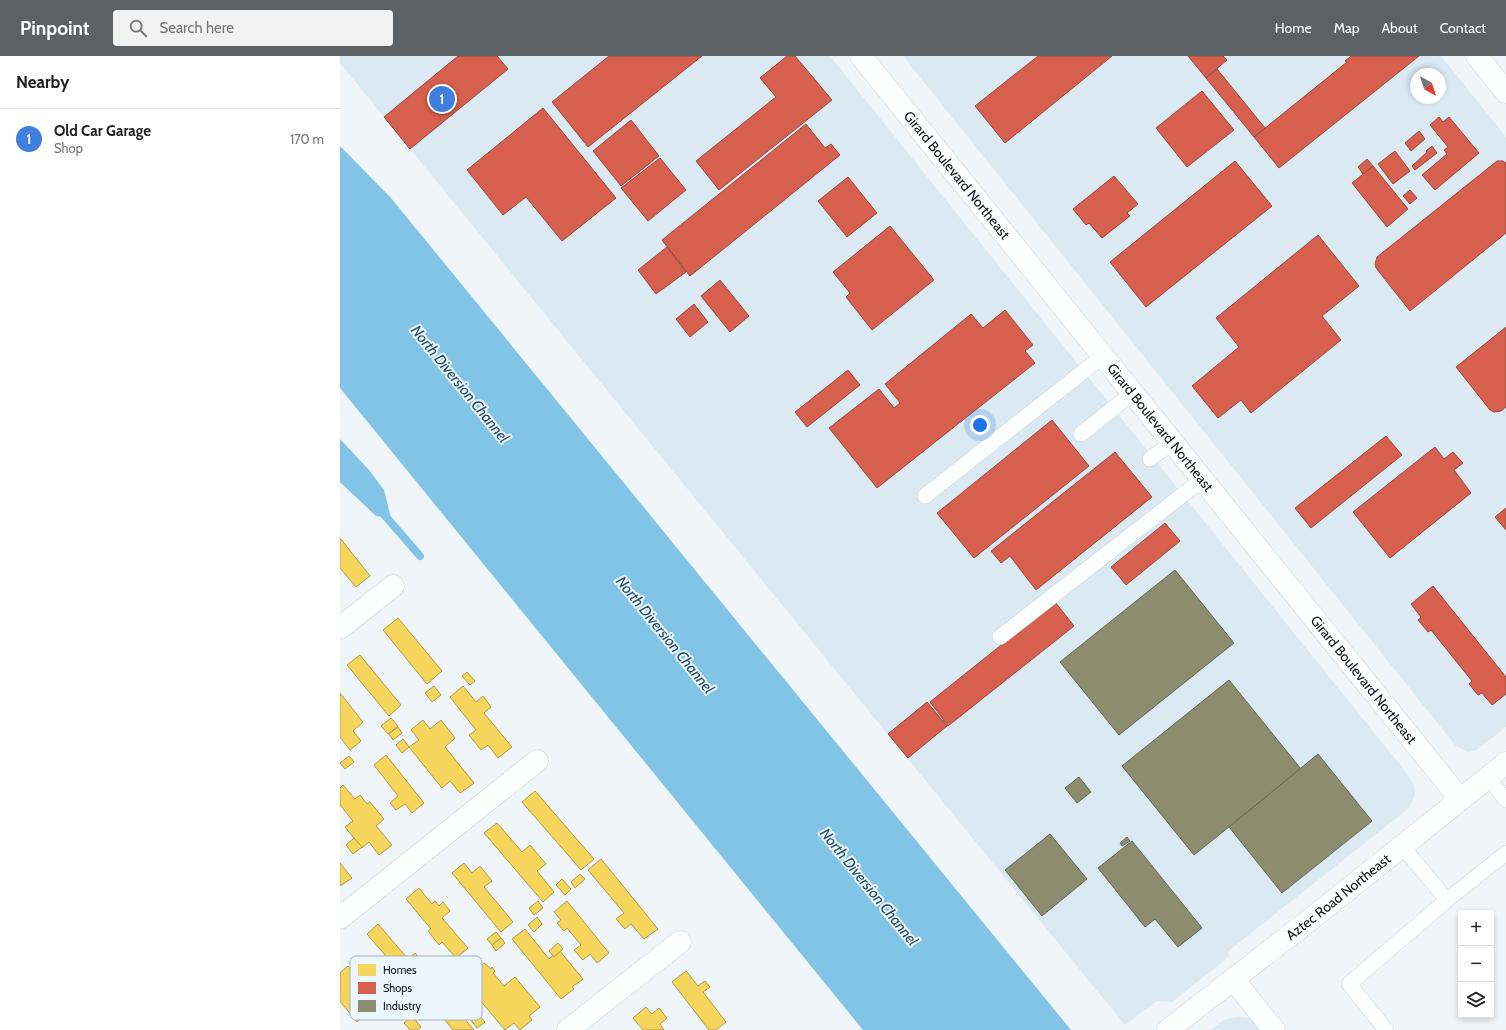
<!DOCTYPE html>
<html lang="en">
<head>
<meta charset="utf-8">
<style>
	:root { --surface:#fff; --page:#f2f2f2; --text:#202124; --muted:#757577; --line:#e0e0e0; --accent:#5b6165 }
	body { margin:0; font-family:Cabin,sans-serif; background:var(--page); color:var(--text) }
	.controls { position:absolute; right:12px; bottom:12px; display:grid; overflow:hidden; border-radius:4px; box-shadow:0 2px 6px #0003 }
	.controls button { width:36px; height:36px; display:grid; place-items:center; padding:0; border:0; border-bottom:1px solid var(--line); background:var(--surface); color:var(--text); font:20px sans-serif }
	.compass { position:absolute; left:1070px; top:12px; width:36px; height:36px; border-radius:50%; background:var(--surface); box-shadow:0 2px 6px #0003; rotate:141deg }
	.you { position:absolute; left:640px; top:369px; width:14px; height:14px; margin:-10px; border:3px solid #fff; border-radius:50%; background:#1a73e8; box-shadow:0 0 0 6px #1a73e833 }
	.badge { display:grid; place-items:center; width:26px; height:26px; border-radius:50%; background:var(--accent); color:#fff; font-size:13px; font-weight:700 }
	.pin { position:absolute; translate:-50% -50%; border:2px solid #fff; box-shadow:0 1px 4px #0006 }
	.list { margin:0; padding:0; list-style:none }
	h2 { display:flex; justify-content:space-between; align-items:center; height:52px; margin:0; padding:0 16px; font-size:17px }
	h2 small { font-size:13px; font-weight:400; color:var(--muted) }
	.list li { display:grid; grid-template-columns:26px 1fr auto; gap:12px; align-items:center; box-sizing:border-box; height:60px; padding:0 16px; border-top:1px solid var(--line) }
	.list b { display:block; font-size:15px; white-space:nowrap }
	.list p { margin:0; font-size:13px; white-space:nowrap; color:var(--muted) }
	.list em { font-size:13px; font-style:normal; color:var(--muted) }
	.icon { flex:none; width:22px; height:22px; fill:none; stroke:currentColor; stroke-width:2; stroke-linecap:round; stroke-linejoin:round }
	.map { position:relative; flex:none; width:1166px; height:974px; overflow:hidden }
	header { display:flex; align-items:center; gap:24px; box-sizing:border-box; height:56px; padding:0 20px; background:var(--accent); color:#fff }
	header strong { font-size:19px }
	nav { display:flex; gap:22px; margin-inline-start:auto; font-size:14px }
	.search { width:280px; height:36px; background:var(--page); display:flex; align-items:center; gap:10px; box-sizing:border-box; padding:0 14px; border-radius:4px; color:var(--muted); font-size:15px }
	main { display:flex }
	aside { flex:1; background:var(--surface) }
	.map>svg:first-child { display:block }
	.built { fill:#dae9f2; fill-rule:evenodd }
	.water { fill:#81c4e5 }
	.homes { fill:#f6d55c; stroke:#b09a47 }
	.shops { fill:#d6604d; stroke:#99483c }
	.industry { fill:#8c8c6e; stroke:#656753 }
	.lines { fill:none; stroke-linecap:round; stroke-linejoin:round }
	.stream { stroke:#81c4e5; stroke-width:8 }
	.service-casing { stroke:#cbd2d6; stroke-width:16 }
	.minor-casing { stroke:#cbd2d6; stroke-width:23 }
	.tertiary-casing { stroke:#cbd2d6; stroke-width:23 }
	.service { stroke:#fdfefe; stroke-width:15 }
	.minor { stroke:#fdfefe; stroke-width:22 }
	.tertiary { stroke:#fdfefe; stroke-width:22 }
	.labels { text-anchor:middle; stroke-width:4; stroke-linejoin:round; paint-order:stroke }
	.street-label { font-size:14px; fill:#0b1115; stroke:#ebf6fd }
	.water-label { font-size:15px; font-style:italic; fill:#234b5f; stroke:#ebf6fd }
	.key { fill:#ebf6fd; stroke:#a8b1b7; stroke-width:1 }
	.key-label { font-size:11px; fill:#0b1115 }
</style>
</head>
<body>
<header>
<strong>Pinpoint</strong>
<div class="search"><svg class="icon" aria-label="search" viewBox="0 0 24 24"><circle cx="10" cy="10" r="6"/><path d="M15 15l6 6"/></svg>Search here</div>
<nav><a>Home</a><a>Map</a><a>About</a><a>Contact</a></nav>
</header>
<main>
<aside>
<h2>Nearby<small></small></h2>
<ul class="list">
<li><span class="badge" style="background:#3f7fe0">1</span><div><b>Old Car Garage</b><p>Shop</p></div><em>170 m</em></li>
</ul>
</aside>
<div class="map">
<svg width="1166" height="974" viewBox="0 0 1166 974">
	<rect width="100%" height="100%" fill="#eff5f9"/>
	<!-- built -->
	<g class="built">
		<polygon points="0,0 490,0 1065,715 1074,729 1075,739 1069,752 887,896 890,900 832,946 817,945 785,969 0,7"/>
		<path d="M563,0H1101L1166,81V671L1135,695L1127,696L1116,690ZM1076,18H1100V42H1076Z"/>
		<polygon points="898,961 909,962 923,969 927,974 871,974 885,963"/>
	</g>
	<!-- water -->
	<g class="water">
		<polygon points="0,90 51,142 731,974 523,974 0,332"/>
		<polygon points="0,383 29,414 44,434 51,462 36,460 0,426"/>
	</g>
	<!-- homes -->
	<g class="homes">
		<polygon points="0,482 30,520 16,531 0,512"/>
		<polygon points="58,562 102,615 87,628 43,574"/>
		<polygon points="20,599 61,649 49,660 7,609"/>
		<polygon points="127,616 135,625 130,629 122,620"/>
		<polygon points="94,630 101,639 92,646 85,637"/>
		<polygon points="123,630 136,646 143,640 151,651 144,657 172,691 158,702 148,689 141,694 129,679 136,674 110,641"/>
		<polygon points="0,637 23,666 13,675 21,685 10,694 0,681"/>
		<polygon points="51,662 58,670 48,678 41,670"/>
		<polygon points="83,664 90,673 101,664 115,682 105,691 134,727 120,737 110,725 102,732 69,691 79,684 71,674"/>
		<polygon points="58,671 62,677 53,684 49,678"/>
		<polygon points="63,683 69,691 62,697 56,689"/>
		<polygon points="46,699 84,747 72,757 65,748 56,754 50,747 58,740 34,709"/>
		<polygon points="9,700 14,706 5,713 0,707"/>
		<polygon points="3,729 15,743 20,739 27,748 30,746 44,763 36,770 52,789 39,799 29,786 22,792 5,771 13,765 0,749 0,732"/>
		<polygon points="195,735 254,803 241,814 182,746"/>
		<polygon points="157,767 182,796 190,789 206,808 197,815 214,836 203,846 144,777"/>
		<polygon points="14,782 22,791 13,798 6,789"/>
		<polygon points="261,803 318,873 304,883 291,868 285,873 276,863 284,857 248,814"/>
		<polygon points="0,807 12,822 0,830"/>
		<polygon points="124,807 132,817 140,810 152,825 144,831 173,866 161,876 112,817"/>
		<polygon points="240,818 245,823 235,832 231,826"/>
		<polygon points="222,823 231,833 225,839 216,829"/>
		<polygon points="79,832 92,848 95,845 99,850 103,846 110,855 102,862 128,892 116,902 102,886 99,889 88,875 91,873 66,843"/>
		<polygon points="198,845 203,852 194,859 189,852"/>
		<polygon points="227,845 269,897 257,907 250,898 243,904 234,894 241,889 227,872 224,875 217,867 221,864 214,856"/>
		<polygon points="197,861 202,868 194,876 188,869"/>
		<polygon points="38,868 68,903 75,897 82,905 75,911 88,926 76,935 27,878"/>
		<polygon points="185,873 209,903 219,894 243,923 232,931 234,933 221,943 172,883"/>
		<polygon points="156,876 161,882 152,889 147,883"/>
		<polygon points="161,882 165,887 156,895 152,889"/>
		<polygon points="218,887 223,893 214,901 209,895"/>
		<polygon points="20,906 46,937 38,944 40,947 17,966 0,945 0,917 8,910 11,914"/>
		<polygon points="144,907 151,913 152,911 155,915 153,917 164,930 175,921 200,951 189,960 192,964 180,974 174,967 165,974 133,936 142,928 135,920 142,914 139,911"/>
		<polygon points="346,915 358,930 365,925 370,931 363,936 386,966 376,974 369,974 332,926"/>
		<polygon points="106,940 119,956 123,954 126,958 123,961 134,974 113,974 94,950"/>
		<polygon points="306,951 312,958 319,952 327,962 320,968 324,974 303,974 293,962"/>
		<polygon points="137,957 145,966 137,972 130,963"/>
		<polygon points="72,960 81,971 77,974 70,974 64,967"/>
	</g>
	<!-- shops -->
	<g class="shops">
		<polygon points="118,0 157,0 168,13 70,93 44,61"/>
		<polygon points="269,0 362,0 248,91 212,46"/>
		<polygon points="447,0 455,0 492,44 379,134 356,105 436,41 420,22"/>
		<polygon points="698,0 772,0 665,87 635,50"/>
		<polygon points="848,0 883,0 887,4 866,22"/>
		<polygon points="1011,0 1079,0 939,112 914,81 1007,6 1005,5"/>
		<polygon points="877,13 925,72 914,81 866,22"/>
		<polygon points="862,35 894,74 847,111 816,72"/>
		<polygon points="203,52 276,142 222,185 186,141 163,159 127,114"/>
		<polygon points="1099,61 1103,66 1109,61 1139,97 1095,134 1082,119 1107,98 1104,94 1108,91 1090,69"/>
		<polygon points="291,64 319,100 281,130 253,95"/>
		<polygon points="466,68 485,92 491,88 500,99 350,220 322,184"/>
		<polygon points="1079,75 1085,83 1071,95 1065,87"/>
		<polygon points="1092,90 1097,97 1075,114 1072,110 1087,96 1086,95"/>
		<polygon points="1055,95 1070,115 1053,128 1038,108"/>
		<polygon points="320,102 346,134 308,165 281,132"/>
		<polygon points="1027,103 1033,110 1023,118 1018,111"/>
		<polygon points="895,105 932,150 806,251 770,206"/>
		<polygon points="1157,105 1163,105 1166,107 1166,177 1070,255 1036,212 1035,208 1037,201"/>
		<polygon points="1033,110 1068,153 1047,171 1012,127"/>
		<polygon points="774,120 798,148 787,157 790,160 762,182 749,167 746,169 733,153"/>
		<polygon points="508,121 537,157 507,181 478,145"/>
		<polygon points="1070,134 1077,142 1070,148 1063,140"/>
		<polygon points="550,170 594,224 532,274 506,241 510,237 493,216"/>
		<polygon points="978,179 1019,230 982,260 1001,284 911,357 901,344 878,362 852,330 899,291 876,262"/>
		<polygon points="327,191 346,216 316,238 298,214"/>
		<polygon points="380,224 409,260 390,276 361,240"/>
		<polygon points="354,248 368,266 350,281 336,263"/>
		<polygon points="665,254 693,289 685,295 695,307 537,432 489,372 539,333 554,352 560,347 545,328 631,258 643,272"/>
		<polygon points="1166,271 1166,351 1161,355 1154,356 1150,354 1116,311"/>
		<polygon points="508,314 520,329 467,371 455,356"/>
		<polygon points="712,364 749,410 634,502 597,457"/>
		<polygon points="1046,380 1062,399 971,472 955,452"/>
		<polygon points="1095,391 1104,403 1113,396 1123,407 1114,414 1131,437 1050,502 1013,456"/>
		<polygon points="775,396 812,441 696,534 670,500 661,507 651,495"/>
		<polygon points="1166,452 1166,474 1155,461"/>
		<polygon points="825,467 840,485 786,529 771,511"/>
		<polygon points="1093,530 1166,621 1166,638 1152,649 1142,637 1138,639 1129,628 1132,625 1091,574 1088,576 1078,564 1081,561 1071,548"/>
		<polygon points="715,546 734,570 608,670 590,646"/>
		<polygon points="587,646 607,670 568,702 548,678"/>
	</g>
	<!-- industry -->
	<g class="industry">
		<polygon points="835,514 894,587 779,679 720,606"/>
		<polygon points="889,624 961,713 854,799 782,710"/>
		<polygon points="978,698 1032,765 942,837 889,771"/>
		<polygon points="739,721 751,736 737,747 725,732"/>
		<polygon points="710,778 747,823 702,860 665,814"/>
		<polygon points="787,781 790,785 782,790 780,787"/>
		<polygon points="792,785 862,872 838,891 815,863 805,871 758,812"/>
	</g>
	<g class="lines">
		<!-- stream -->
		<polyline class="stream" points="40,454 80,500"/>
		<defs>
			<g id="service">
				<polyline points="741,378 793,337"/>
				<polyline points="810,403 833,386"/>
				<polyline points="585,440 763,300"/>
				<polyline points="660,581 863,423"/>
				<polyline points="1147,721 1166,744"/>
				<polyline points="1062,790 1107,844"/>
				<polyline points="1046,974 1009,928 1107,844 1166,797"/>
			</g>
			<g id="minor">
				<path id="s1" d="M521,0L1120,743"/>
				<polyline points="0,572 53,530"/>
				<polyline points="0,862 197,705"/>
				<polyline points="893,923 934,974"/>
				<polyline points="228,974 340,886"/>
				<path id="s2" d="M828,974L976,859L1166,707"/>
			</g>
			<polyline id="tertiary" points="1137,0 1166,36"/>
		</defs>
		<!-- service casing -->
		<use href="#service" class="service-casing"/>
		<!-- minor casing -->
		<use href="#minor" class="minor-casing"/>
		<!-- tertiary casing -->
		<use href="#tertiary" class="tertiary-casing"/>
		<!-- service -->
		<use href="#service" class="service"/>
		<!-- minor -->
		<use href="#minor" class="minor"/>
		<!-- tertiary -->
		<use href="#tertiary" class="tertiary"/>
	</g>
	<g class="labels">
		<!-- street labels -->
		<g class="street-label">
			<text dy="5" stroke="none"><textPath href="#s1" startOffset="153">Girard Boulevard Northeast</textPath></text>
			<text dy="5" stroke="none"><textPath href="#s1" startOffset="477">Girard Boulevard Northeast</textPath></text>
			<text dy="5" stroke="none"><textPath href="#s1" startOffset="801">Girard Boulevard Northeast</textPath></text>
			<text dy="5" stroke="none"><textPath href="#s2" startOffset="216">Aztec Road Northeast</textPath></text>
		</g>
		<!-- water labels -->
		<g class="water-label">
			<text transform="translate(120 328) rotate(51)" y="5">North Diversion Channel</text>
			<text transform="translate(325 579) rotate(51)" y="5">North Diversion Channel</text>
			<text transform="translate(529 831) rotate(51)" y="5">North Diversion Channel</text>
		</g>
	</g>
	<!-- legend -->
	<rect x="10" y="900" width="132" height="64" rx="6" class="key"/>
	<rect x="18" y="908" width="18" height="12" fill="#f6d55c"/>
	<rect x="18" y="926" width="18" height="12" fill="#d6604d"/>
	<rect x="18" y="944" width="18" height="12" fill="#8c8c6e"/>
	<g class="key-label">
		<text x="43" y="918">Homes</text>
		<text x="43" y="936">Shops</text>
		<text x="43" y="954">Industry</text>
	</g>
</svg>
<div class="controls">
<button>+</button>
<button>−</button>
<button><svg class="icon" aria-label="layers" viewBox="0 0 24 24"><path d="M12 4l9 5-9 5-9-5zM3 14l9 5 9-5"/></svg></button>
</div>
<svg class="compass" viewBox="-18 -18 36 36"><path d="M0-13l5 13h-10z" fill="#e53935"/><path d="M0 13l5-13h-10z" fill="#757577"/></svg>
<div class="you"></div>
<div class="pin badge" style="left:102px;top:43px;background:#3f7fe0">1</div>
</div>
</main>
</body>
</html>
